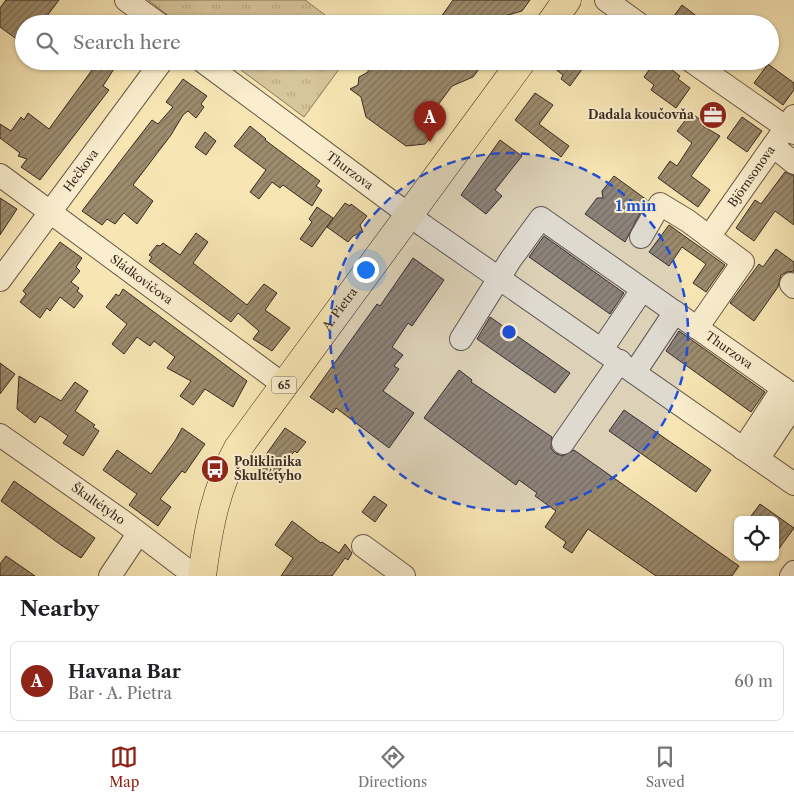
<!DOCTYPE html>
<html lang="en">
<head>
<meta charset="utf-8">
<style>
	:root { --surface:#fff; --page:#f2f2f2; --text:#202124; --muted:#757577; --line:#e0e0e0; --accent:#8f2418 }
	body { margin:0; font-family:"Libre Caslon Text",serif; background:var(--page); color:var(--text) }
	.controls { position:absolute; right:15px; bottom:15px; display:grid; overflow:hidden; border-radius:8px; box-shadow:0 1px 4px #0004 }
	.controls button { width:45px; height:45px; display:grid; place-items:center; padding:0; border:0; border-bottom:1px solid var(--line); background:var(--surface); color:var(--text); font:25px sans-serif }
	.you { position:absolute; left:365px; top:269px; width:18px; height:18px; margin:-12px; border:4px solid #fff; border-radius:50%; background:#1a73e8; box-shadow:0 0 0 8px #1a73e833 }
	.badge { display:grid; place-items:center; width:32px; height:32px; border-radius:50%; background:var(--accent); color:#fff; font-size:16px; font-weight:700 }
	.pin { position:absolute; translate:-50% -41px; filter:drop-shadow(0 1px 2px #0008) }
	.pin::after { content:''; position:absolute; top:26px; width:18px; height:15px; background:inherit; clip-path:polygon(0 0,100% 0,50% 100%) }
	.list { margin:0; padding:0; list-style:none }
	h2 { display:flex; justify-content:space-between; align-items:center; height:65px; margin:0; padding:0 20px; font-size:21px }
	h2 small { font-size:16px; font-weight:400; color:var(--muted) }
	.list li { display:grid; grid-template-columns:32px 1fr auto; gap:15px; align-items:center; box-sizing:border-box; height:80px; margin:0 10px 10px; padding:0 10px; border:1px solid var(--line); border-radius:8px }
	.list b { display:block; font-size:19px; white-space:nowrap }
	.list p { margin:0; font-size:16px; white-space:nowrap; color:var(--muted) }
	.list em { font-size:16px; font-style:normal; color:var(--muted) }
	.icon { flex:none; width:28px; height:28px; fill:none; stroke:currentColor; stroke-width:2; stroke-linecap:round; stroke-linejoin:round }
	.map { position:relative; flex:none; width:794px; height:576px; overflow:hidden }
	.search { position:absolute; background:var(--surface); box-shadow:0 1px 4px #0004; left:15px; right:15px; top:15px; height:55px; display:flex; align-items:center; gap:12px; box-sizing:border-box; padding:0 18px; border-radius:28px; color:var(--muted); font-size:19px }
	.sheet { height:155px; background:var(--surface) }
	nav { display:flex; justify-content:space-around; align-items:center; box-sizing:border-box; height:70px; border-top:1px solid var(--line); background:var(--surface); font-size:14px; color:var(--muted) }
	nav a { display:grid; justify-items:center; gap:2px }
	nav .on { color:var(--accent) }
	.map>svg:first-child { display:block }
	.park { fill:url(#park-tufts); stroke:#88785e }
	.building { fill:url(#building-hatch); stroke:#392a20 }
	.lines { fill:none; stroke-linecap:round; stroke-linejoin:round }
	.minor-casing { stroke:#685945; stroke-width:24 }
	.major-casing { stroke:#392a20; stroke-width:29 }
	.minor { stroke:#faeece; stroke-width:22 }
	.major { stroke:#f7e5b4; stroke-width:28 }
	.ring { fill:none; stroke:#1d4ed8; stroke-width:2.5; stroke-dasharray:9 6 }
	.labels { text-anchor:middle; stroke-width:4; stroke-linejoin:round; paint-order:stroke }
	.shield { fill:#faeece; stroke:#736554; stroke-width:1 }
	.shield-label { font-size:11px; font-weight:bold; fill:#392a20 }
	.poi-label { font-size:12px; font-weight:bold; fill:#392a20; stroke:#faeece; text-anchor:end }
	.street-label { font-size:12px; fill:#392a20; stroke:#faeece }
	.centre { fill:#1d4ed8; stroke:#faeece; stroke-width:2.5 }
	.ring-label { font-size:15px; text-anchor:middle; font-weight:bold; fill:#1d4ed8; stroke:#faeece; stroke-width:4; stroke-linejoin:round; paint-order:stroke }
</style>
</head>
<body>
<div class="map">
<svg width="794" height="576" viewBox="0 0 794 576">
	<defs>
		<pattern id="park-tufts" width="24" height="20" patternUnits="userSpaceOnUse" patternTransform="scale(1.25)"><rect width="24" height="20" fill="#d7c59b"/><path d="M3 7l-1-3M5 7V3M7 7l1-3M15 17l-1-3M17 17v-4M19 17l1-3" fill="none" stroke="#b9a985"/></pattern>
		<pattern id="building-hatch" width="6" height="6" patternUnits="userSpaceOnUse" patternTransform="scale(1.25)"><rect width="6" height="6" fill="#9c8b6d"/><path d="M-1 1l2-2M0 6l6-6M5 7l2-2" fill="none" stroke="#807259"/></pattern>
	</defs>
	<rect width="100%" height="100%" fill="#f7e5b4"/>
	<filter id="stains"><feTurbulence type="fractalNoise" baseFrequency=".004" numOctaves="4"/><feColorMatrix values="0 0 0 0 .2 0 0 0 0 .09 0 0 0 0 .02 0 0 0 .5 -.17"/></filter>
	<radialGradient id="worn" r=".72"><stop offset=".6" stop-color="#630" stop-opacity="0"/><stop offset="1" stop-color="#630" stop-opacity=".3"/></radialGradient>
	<!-- park -->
	<g class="park">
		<polygon points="148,0 305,0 337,24 179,24"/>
		<polygon points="229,61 345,61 304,117"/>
	</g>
	<!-- building -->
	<g class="building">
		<polygon points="6,0 59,0 41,24 33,18 29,24 24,24 24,32 18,40 0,27 0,8"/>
		<polygon points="453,0 530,0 522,11 501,17 497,24 436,24"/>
		<polygon points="682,5 707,24 668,24"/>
		<polygon points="79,61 119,61 103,86 109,90 40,180 21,167 27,159 18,156 20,153 0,138 0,124 11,131 21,117 24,120 28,113 49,129 92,70"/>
		<polygon points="373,61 485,61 473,77 452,86 435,109 435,131 425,144 406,146 366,117 361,97 350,89 358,85 359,77 368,72 369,63"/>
		<polygon points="559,61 588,61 570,86 561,79 563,75 554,68"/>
		<polygon points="639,61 660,61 680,76 678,79 690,88 676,108 651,90 654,85 644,77 649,70"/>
		<polygon points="768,64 794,83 794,90 783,105 754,83"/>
		<polygon points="183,79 207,96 201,104 204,107 196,118 188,111 183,115 171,135 133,185 153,201 137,224 124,213 115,224 107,219 102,225 82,211 152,120 158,124 173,107 166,102"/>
		<polygon points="535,93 553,105 539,124 569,146 561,157 515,120"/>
		<polygon points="691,113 705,123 703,126 720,136 691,176 710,190 698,207 658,178 670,161 677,166 692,143 677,131"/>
		<polygon points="742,117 762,131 747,152 727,138"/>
		<polygon points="250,126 266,139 265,140 320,181 316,186 322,190 312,206 283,185 280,188 272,182 259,199 250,192 266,170 234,146"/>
		<polygon points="205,132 216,141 206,155 195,147"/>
		<polygon points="500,140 522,156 495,190 502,196 486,214 461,195"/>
		<polygon points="785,172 794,176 794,225 775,211 754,241 736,228 755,200 761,204"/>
		<polygon points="614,176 647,200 625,242 585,214 597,198 603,198 602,191"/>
		<polygon points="0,198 17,209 0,235"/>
		<polygon points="345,203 350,206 351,204 367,216 360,225 363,232 353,236 348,242 327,227"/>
		<polygon points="317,207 333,218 312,247 300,239 312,222 309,219"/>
		<polygon points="669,225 725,265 706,292 693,283 706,264 682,247 669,266 649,252"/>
		<polygon points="196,233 208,242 193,263 247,305 264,284 277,293 265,310 290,328 272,351 253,339 259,331 238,313 231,322 149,261 152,257 149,255 157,245 160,246 163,243 180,255"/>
		<polygon points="544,236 624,293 610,314 529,257"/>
		<polygon points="60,242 82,258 76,267 80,271 71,282 79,288 77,291 83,296 74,308 60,297 50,311 47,308 40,318 20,302 26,294 23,291"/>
		<polygon points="776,249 794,262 794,271 787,272 781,275 778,287 754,321 730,303 759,264 763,267"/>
		<polygon points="413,258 444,280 412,326 408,323 392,347 403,355 394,366 399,369 383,391 414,413 389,448 336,408 333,413 310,397 377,304 380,306"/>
		<polygon points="123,289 247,381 233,407 205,389 193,405 180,396 191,381 167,368 175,357 154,341 150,346 137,337 124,354 112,344 127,324 106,307 116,294 119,296"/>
		<polygon points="490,317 570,373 555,393 477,339"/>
		<polygon points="679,331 765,392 751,412 666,351"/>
		<polygon points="0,363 15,374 0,394"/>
		<polygon points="459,370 472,380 471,382 552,437 551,448 555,453 562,456 574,450 739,566 732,576 656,576 588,529 572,553 563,547 566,542 545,527 556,511 535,496 537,493 519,480 516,485 424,418"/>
		<polygon points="19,376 61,401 75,382 88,391 75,411 95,425 93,427 99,431 83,456 63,443 68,436 48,421 40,416 35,423 17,409"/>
		<polygon points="624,410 711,470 696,492 609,431"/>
		<polygon points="182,428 205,444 185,473 182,471 160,499 171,507 158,526 129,505 137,494 103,470 117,450 151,474 175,441"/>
		<polygon points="285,428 306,442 297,453 295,451 290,456 274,478 257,467"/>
		<polygon points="14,481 95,538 81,558 61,545 1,501"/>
		<polygon points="374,496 387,505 375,522 362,512"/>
		<polygon points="760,504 794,528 775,554 775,520 748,520"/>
		<polygon points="292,521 321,543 322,542 339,553 345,544 352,553 348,560 345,558 332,576 281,576 293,558 275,545"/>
		<polygon points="6,556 35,576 0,576 0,564"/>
	</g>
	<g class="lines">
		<defs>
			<g id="minor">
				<polyline points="126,0 159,24"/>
				<polyline points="606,0 639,24"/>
				<path id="s1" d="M202,61L424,226L794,484"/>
				<polyline points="691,61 794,133"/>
				<polyline points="773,146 794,163"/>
				<path id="s2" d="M0,175L284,385"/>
				<polyline points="641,237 660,204 688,221 743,262 697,328"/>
				<path id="s3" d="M709,237L794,116"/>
				<path id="s4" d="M0,280L162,61"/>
				<polyline points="791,284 794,287"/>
				<path id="s5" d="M461,339L511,259L541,218L794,396"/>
				<polyline points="602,349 642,290"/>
				<polyline points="635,372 675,312"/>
				<path id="s6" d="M0,435L124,522L195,576"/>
				<polyline points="563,443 620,361"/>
				<polyline points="743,449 783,388"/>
				<polyline points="758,459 794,405"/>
				<polyline points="363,546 404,576"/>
				<polyline points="110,576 138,534"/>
				<polyline points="791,576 794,572"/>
			</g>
			<g id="major">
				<polyline points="550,24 567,0"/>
				<path id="s7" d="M202,576C208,531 215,489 238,448L522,61"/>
			</g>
		</defs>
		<!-- minor casing -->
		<use href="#minor" class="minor-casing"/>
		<!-- major casing -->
		<use href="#major" class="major-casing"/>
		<!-- minor -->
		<use href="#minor" class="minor"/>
		<!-- major -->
		<use href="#major" class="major"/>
	</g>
	<!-- distance rings -->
	<circle cx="509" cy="332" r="179" fill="#1d4ed8" fill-opacity=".12"/>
	<circle class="ring" cx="509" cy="332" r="179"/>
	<!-- icons -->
	<defs>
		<symbol id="office-disc" viewBox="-11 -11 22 22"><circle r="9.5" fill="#8f2418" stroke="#faeece"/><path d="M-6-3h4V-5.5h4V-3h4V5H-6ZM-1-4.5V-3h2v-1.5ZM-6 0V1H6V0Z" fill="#fff"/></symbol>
		<symbol id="bus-disc" viewBox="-11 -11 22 22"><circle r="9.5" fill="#8f2418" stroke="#faeece"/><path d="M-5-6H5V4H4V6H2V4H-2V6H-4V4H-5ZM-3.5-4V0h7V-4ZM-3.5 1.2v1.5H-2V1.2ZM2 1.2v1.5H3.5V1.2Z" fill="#fff"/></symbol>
	</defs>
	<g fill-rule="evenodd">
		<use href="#office-disc" x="697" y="99" width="32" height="32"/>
		<use href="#bus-disc" x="199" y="453" width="32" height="32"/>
	</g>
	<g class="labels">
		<!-- shield labels -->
		<rect class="shield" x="271.5" y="376.5" width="25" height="17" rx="4"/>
		<g class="shield-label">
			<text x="284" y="389">65</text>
		</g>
		<!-- poi labels -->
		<g class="poi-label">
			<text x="694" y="119">Dadala koučovňa</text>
			<text x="234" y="466" text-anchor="start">Poliklinika<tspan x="234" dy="14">Škultétyho</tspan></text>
		</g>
		<!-- street labels -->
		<g class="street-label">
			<text dy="4" stroke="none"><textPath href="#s4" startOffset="136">Hečkova</textPath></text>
			<text dy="4" stroke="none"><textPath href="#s1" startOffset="184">Thurzova</textPath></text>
			<text dy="4" stroke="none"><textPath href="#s3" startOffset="74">Björnsonova</textPath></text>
			<text dy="4" stroke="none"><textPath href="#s2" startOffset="176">Sládkovičova</textPath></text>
			<text dy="4" stroke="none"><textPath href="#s7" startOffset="306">A. Pietra</textPath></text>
			<text dy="4" stroke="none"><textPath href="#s5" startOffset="375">Thurzova</textPath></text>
			<text dy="4" stroke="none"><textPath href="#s6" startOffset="120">Škultétyho</textPath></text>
		</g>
	</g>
	<circle cx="509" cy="332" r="8" class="centre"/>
	<g class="ring-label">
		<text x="636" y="211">1 min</text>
	</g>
	<rect width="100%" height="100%" filter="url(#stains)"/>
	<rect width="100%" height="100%" fill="url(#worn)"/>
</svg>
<div class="controls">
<button><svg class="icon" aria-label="locate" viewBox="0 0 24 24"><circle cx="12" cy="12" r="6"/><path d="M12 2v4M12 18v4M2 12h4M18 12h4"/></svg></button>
</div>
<div class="you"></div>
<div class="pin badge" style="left:430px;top:142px">A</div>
<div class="search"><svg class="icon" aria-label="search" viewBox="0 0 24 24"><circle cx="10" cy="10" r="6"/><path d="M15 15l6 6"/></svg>Search here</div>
</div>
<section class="sheet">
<h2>Nearby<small></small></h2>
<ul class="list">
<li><span class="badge">A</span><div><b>Havana Bar</b><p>Bar · A. Pietra</p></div><em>60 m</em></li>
</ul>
</section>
<nav>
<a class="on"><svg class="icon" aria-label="map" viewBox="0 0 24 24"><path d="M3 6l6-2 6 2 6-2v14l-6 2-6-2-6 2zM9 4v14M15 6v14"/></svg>Map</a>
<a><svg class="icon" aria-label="directions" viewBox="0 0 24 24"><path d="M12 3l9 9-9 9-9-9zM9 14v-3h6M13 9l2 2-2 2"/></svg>Directions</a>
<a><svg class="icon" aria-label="saved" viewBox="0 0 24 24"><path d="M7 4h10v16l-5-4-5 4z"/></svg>Saved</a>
</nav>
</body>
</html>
